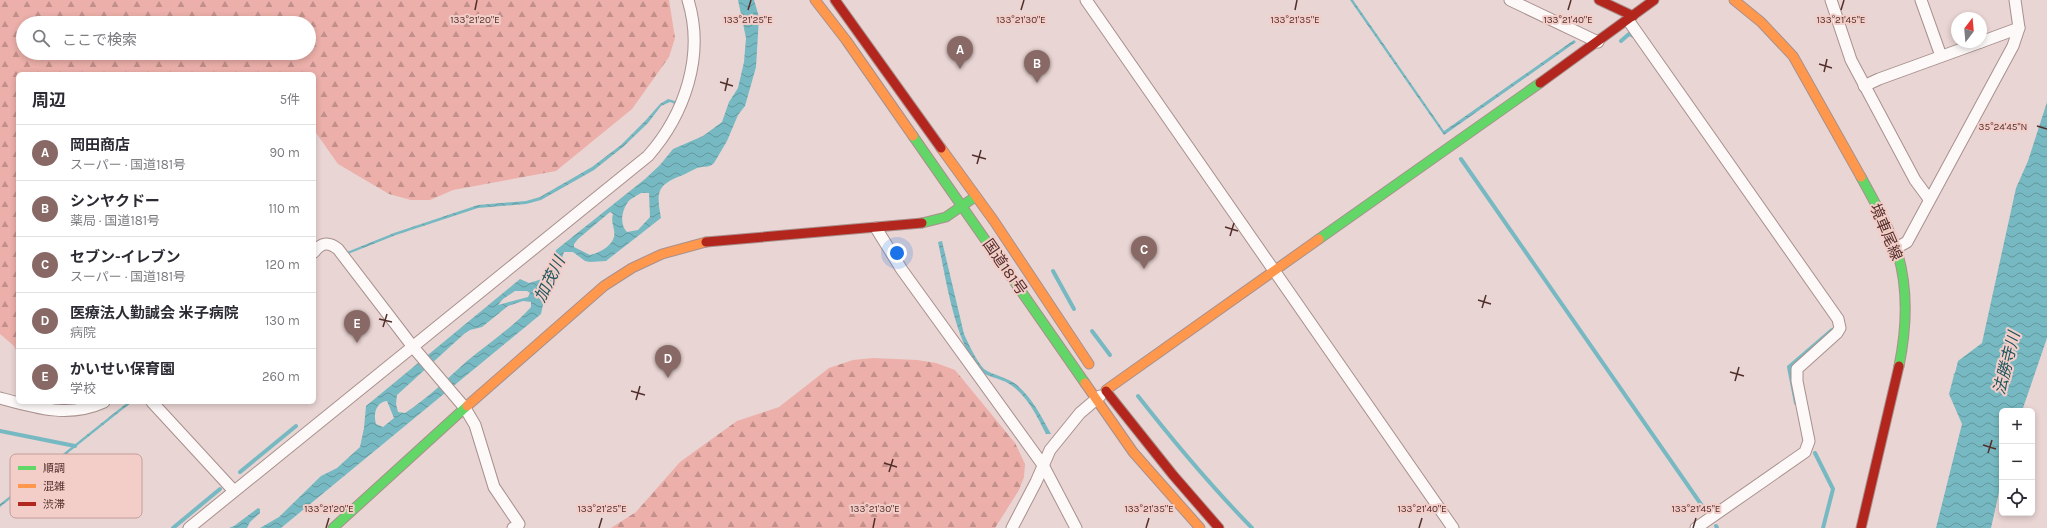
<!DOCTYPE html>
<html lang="ja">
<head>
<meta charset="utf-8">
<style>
	:root { --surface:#fff; --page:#f2f2f3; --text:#2b2b33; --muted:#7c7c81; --line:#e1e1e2; --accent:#886966 }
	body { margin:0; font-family:Karla,"Noto Sans JP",sans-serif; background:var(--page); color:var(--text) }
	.controls { position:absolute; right:12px; bottom:12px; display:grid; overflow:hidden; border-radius:6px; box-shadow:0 2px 6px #0003 }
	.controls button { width:36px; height:36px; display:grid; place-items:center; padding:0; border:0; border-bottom:1px solid var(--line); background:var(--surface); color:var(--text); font:20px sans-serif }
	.compass { position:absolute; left:1951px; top:12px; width:36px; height:36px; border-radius:50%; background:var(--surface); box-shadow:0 2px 6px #0003; rotate:16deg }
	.you { position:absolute; left:897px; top:253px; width:14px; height:14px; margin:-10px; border:3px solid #fff; border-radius:50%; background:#1a73e8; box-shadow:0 0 0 6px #1a73e833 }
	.badge { display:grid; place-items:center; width:26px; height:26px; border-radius:50%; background:var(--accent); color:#fff; font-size:13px; font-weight:700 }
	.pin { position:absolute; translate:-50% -33px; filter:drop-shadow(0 1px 2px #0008) }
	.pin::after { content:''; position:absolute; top:21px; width:14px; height:12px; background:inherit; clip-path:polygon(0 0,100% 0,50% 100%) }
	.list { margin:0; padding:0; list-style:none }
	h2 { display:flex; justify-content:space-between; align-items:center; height:52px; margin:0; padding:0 16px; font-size:17px }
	h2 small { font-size:13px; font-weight:400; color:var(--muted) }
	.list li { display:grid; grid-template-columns:26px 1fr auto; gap:12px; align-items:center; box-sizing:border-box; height:56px; padding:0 16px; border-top:1px solid var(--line) }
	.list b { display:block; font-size:15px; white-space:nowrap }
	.list p { margin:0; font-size:13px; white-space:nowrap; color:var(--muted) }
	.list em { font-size:13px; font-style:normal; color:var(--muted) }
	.icon { flex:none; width:22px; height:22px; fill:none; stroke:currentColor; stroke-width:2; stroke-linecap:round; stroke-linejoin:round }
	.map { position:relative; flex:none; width:2047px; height:528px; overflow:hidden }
	.search { position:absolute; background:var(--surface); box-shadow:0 2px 6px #0003; left:16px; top:16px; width:300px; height:44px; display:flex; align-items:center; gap:10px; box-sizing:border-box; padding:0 14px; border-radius:22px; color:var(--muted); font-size:15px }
	.panel { position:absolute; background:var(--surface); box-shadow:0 2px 6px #0003; left:16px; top:72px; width:300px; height:332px; border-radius:6px }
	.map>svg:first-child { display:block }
	.forest { fill:url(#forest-firs); fill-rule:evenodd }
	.water { fill:url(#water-waves); fill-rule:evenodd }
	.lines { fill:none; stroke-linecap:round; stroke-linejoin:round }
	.stream { stroke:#77b9c2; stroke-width:4 }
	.street-casing { stroke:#a8908d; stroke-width:13 }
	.fast-casing { stroke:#a8908d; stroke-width:11 }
	.slow-casing { stroke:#a8908d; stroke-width:11 }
	.jam-casing { stroke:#a8908d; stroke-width:11 }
	.street { stroke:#fcf9f8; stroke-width:11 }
	.fast { stroke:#63d668; stroke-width:9 }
	.slow { stroke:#ff974d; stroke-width:9 }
	.jam { stroke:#b3261e; stroke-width:9 }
	.ticks { fill:none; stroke:#532f2b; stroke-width:1.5 }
	.labels { text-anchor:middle; stroke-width:4; stroke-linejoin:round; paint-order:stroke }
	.street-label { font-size:15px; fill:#532f2b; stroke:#f3cec9 }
	.water-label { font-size:16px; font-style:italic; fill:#1e575f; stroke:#f3cec9 }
	.key { fill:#f3cec9; stroke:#c39e9a; stroke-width:1 }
	.key-label { font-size:11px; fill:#532f2b }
	.ticks-label { font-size:10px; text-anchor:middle; fill:#532f2b; stroke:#f3cec9; stroke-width:4; stroke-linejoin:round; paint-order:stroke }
</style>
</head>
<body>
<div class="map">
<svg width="2047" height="528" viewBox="0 0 2047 528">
	<defs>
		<pattern id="forest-firs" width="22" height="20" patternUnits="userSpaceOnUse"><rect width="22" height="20" fill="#ecafa9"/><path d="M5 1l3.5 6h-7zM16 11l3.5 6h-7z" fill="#c28f8a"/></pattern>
		<pattern id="water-waves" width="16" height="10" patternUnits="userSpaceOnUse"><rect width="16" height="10" fill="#77b9c2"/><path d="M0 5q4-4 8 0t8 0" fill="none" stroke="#64979e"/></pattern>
	</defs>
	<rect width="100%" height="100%" fill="#e9d5d3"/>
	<!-- forest -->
	<g class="forest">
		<path d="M0,0H669L675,38L669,57L632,109L556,171L453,190L430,200H411L389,194L338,164L314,130V74H18V355L14,346L0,334ZM23,23H309V53H23Z"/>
		<polygon points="873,358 917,360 936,363 955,370 1015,443 1025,464 1024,477 1019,490 995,528 611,528 636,512 680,462 737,421 779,407 829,368 853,360"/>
	</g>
	<!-- water -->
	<g class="water">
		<path d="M738,0H754L759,17L756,67L745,106L738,115L727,141L714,163C710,168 703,166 697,168C692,170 688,173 683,175C657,185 656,191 661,218L606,261L590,262L585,261L573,252H564L556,277L543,296L544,300L541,314L281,528H260L279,517L321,476L337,468L360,447L364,428L366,406L520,279L529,283L542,279L550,270L556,250L645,179L660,165L673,149L703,136L722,122L729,102L738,88L744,62L746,38ZM641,193H649L650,217L638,230L627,232C619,224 622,210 628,202C631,198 637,196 641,193ZM610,212L613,214C611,221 613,224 614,230C617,244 601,252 590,255L574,247V244L578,239ZM515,291H527L530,293L528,297L498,305L503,299ZM523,301L531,302V307C511,329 489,343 467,361C447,379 428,398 405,413L398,412L396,404L397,395L464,334L470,330L482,327L508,306ZM387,401L394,418L383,427L376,424C373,414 376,402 387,401Z"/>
		<polygon points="1350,0 1353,0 1444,131 1574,40 1576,42 1444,135"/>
		<polygon points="668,99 675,101 675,104 670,102 661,106 648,123 623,147 594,170 541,200 526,204 478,208 396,235 348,254 347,252 394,233 478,205 526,201 540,197 592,167 621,145 646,120 660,104"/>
		<polygon points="2047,102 2047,338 2022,411 2002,411 2002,479 1991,528 1936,528 1962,424 1949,394 1954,375 1953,375 1955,373 1958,361 1982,343 2016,188 2028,161"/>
		<path d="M942,241L964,334C968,343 977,362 984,369C992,375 1007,377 1017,385C1033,399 1041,416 1051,434H1046C1036,414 1026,393 1006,382C998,378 987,377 981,371C955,345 946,278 938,242Z"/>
		<polygon points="128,402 132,402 0,507 0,504"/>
		<polygon points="258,508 260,509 260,513 250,522 247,528 229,528 234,526"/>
	</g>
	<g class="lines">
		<!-- stream -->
		<g class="stream">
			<polyline points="1621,41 1629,34 1636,37"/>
			<polyline points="1461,159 1705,510"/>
			<polyline points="1053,271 1074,309"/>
			<polyline points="1092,331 1110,355"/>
			<path d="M1138,396C1174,442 1211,486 1252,528"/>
			<polyline points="1796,403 1789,367 1832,330"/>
			<polyline points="0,431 75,446"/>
			<polyline points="1815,453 1833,489 1823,528"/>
			<polyline points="240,472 296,426"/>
			<polyline points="1716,526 1717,528"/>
			<polyline points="173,528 220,489"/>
		</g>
		<defs>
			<g id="street">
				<polyline points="1086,0 1453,528"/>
				<polyline points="1510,0 1598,42"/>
				<polyline points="1831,0 1851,60 1915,180 1929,199"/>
				<polyline points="1921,0 1941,56"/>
				<polyline points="1628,20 1838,319 1840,328 1837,333 1797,369 1797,381 1809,441 1805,452 1696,528"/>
				<polyline points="1981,42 2019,28"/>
				<polyline points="1864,86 1879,79 1981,42"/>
				<polyline points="876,228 902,270 1043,465 1076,528"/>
				<polyline points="1896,248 1907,242 2013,46 2019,28 2015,0"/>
				<path d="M314,252C321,243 328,241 338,249L413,347L465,408L475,425L494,487L519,524L513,528"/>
				<path d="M0,398C36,408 69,418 104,402"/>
				<polyline points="152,402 234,491"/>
				<path d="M189,528L648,156C685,114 705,55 688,0"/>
				<polyline points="1012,528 1036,482 1050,450 1080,413 1100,396"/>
			</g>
			<g id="fast">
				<polyline points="913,136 1085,383"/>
				<path d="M1861,177C1873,199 1888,225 1896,248C1909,287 1907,327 1899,366"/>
				<polyline points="922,223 946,217 972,199"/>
				<polyline points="1319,239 1540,83"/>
				<polyline points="333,528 467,406"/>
			</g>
			<g id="slow">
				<polyline points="815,0 846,40 913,136"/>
				<polyline points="1734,0 1761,22 1793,56 1861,177"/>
				<polyline points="941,148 994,221 1089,364"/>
				<polyline points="1085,383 1133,452 1200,528"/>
				<polyline points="1106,390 1319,239"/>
				<polyline points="467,406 604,286 632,268 662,254 706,242"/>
			</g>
			<g id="jam">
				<polyline points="835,0 941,148"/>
				<polyline points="1599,0 1633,16"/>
				<polyline points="1540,83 1654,0"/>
				<polyline points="706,242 922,223"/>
				<polyline points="1106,391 1173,475 1219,528"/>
				<polyline points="1861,528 1899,366"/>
			</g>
		</defs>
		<!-- street casing -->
		<use href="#street" class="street-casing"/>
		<!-- fast casing -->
		<use href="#fast" class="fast-casing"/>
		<!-- slow casing -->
		<use href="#slow" class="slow-casing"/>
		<!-- jam casing -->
		<use href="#jam" class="jam-casing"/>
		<!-- street -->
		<use href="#street" class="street"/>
		<!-- fast -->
		<use href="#fast" class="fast"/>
		<!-- slow -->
		<use href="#slow" class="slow"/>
		<!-- jam -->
		<use href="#jam" class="jam"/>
	</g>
	<!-- ticks -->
	<path class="ticks" d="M475,10L477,0M748,10L751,0M1021,10L1024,0M1295,10L1297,0M1568,10L1571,0M1841,10L1844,0M1819,64L1832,68M1824,72L1827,59M720,82L733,86M725,91L728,78M2037,126L2047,129M972,155L986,159M977,164L981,150M1225,227L1238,231M1230,236L1234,223M1478,300L1491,304M1482,308L1486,295M379,319L392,322M383,327L387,314M1730,372L1744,376M1735,381L1739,367M631,391L645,395M636,400L640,386M1983,445L1996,449M1988,453L1992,440M884,463L897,467M889,472L893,459M326,528L329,518M599,528L602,518M873,528L875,518M1146,528L1149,518M1419,528L1422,518M1693,528L1696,518"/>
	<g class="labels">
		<!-- street labels -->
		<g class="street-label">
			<text transform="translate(1886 232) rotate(67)" y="5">境車尾線</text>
			<text transform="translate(1005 267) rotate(55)" y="5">国道181号</text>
		</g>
		<!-- water labels -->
		<g class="water-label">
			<text transform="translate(549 279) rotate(-64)" y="6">加茂川</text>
			<text transform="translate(2006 363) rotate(-76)" y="6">法勝寺川</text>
		</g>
	</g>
	<!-- legend -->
	<rect x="10" y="454" width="132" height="64" rx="6" class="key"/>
	<rect x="18" y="466" width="18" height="4" fill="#63d668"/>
	<rect x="18" y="484" width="18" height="4" fill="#ff974d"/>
	<rect x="18" y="502" width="18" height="4" fill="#b3261e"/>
	<g class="key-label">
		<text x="43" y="472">順調</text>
		<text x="43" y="490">混雑</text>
		<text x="43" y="508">渋滞</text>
	</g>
	<g class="ticks-label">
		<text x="475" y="23">133°21'20"E</text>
		<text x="748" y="23">133°21'25"E</text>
		<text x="1021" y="23">133°21'30"E</text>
		<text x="1295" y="23">133°21'35"E</text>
		<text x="1568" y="23">133°21'40"E</text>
		<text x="1841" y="23">133°21'45"E</text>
		<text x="2003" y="130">35°24'45"N</text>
		<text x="329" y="512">133°21'20"E</text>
		<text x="602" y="512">133°21'25"E</text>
		<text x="875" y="512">133°21'30"E</text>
		<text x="1149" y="512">133°21'35"E</text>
		<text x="1422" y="512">133°21'40"E</text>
		<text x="1696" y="512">133°21'45"E</text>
	</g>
</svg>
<div class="controls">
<button>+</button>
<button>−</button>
<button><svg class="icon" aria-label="locate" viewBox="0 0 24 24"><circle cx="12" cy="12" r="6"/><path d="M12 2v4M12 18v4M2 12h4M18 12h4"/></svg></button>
</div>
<svg class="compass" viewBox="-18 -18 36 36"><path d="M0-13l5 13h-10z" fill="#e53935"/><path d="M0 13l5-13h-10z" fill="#7c7c81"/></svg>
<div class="you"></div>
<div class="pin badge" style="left:960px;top:69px">A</div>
<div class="pin badge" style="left:1037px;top:83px">B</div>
<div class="pin badge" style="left:1144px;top:269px">C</div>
<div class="pin badge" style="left:668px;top:378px">D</div>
<div class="pin badge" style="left:357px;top:343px">E</div>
<div class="search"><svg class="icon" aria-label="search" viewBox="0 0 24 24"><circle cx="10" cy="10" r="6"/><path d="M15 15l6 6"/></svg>ここで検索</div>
<section class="panel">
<h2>周辺<small>5件</small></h2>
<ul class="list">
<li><span class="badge">A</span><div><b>岡田商店</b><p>スーパー · 国道181号</p></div><em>90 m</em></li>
<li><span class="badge">B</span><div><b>シンヤクドー</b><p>薬局 · 国道181号</p></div><em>110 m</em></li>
<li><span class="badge">C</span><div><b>セブン-イレブン</b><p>スーパー · 国道181号</p></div><em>120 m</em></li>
<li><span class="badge">D</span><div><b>医療法人勤誠会 米子病院</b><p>病院</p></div><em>130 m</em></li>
<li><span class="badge">E</span><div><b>かいせい保育園</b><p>学校</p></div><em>260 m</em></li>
</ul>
</section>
</div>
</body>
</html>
